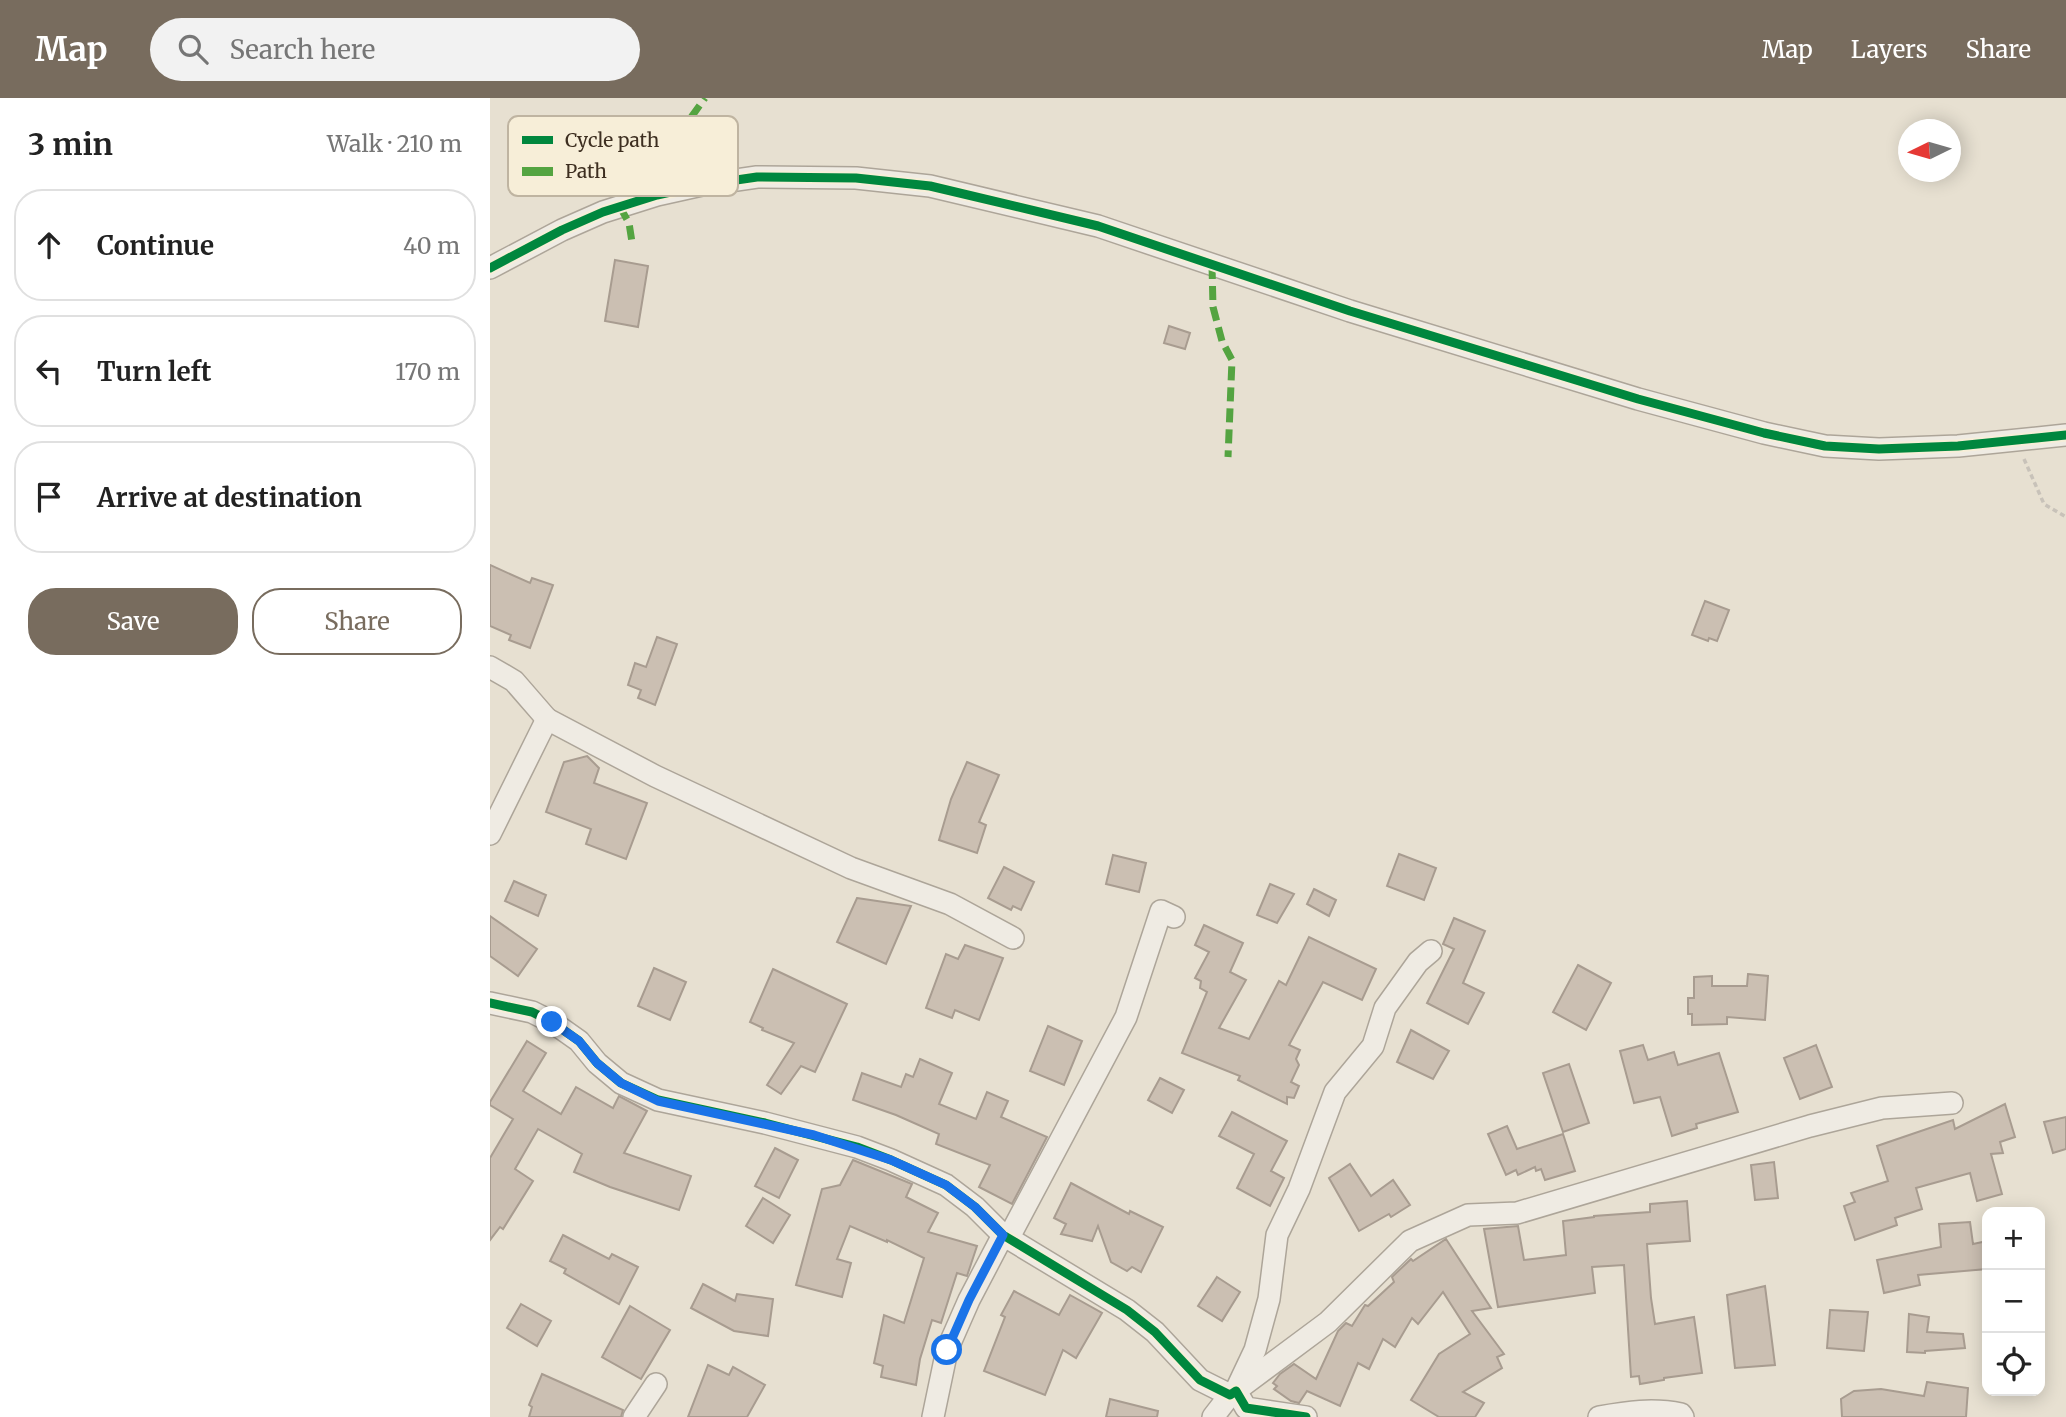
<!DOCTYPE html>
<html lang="en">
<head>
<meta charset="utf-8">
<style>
	:root { --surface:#fff; --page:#f2f2f2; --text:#222; --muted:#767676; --line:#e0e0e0; --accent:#786c5e }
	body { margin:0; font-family:Merriweather,serif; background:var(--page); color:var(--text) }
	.controls { position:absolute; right:21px; bottom:21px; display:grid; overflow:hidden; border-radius:14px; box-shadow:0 4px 18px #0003 }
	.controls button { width:63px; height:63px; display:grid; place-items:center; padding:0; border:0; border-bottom:2px solid var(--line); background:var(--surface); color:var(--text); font:35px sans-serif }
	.compass { position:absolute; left:1408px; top:21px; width:63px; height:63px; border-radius:50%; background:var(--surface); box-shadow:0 4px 18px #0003; rotate:265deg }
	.stop { position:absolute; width:21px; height:21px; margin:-16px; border:5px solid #1a73e8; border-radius:50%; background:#fff }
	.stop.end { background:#1a73e8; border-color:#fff; box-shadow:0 2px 7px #0008 }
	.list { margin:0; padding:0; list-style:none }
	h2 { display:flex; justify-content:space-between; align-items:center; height:91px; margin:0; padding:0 28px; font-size:30px }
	h2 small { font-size:23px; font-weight:400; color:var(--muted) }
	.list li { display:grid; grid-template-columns:46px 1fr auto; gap:21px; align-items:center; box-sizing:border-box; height:112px; margin:0 14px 14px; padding:0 14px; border:2px solid var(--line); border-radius:28px }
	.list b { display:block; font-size:26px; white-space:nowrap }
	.list em { font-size:23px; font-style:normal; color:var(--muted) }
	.actions { display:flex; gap:14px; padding:21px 28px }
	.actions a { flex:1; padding:16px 0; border:2px solid var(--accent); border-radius:28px; text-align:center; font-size:24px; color:var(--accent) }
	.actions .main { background:var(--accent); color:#fff }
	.icon { flex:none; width:38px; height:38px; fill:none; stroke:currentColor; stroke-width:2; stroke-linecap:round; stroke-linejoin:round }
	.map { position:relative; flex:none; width:1576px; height:1319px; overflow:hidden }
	header { display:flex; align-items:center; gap:42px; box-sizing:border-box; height:98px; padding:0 35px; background:var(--accent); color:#fff }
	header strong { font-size:33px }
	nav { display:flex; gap:38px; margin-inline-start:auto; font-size:24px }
	.search { width:490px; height:63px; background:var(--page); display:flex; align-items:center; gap:18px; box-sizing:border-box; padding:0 24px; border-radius:38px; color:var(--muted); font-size:26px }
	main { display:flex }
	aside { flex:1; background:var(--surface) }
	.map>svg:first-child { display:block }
	.building { fill:#cbbfb2; stroke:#a89c90; stroke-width:2 }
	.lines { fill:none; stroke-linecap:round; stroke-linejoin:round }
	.minor-casing { stroke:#ada599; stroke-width:24 }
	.path { stroke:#c8c2b9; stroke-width:3.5; stroke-dasharray:5 3.5; stroke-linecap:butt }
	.minor { stroke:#efebe3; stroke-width:21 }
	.quiet { stroke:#54a441; stroke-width:7; stroke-dasharray:14 7; stroke-linecap:butt }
	.cycleway-casing { stroke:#f7eed8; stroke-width:13 }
	.cycleway { stroke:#00873e; stroke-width:9 }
	.route { stroke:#1a73e8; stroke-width:9 }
	.key { fill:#f7eed8; stroke:#bfb4a1; stroke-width:2 }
	.key-label { font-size:19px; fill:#3d2e20 }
</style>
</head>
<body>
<header>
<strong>Map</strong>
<div class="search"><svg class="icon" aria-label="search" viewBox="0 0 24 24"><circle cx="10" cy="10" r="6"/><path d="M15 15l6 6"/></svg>Search here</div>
<nav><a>Map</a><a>Layers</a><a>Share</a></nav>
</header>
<main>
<aside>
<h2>3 min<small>Walk · 210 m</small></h2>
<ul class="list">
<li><svg class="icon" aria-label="ahead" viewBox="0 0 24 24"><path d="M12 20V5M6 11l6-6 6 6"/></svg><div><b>Continue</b></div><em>40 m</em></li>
<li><svg class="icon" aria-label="left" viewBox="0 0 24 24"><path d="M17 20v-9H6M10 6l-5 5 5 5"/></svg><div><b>Turn left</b></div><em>170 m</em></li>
<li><svg class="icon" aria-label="arrive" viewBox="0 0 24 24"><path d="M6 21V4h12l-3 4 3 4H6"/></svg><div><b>Arrive at destination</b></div></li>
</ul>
<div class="actions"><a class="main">Save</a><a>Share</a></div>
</aside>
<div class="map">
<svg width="1576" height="1319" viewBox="0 0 1576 1319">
	<rect width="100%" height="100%" fill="#e7e0d1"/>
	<!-- building -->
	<g class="building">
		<polygon points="125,162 158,168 148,229 115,223"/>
		<polygon points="679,228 700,235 695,251 674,245"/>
		<polygon points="0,467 40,485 42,480 63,487 40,550 19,542 21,537 0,528"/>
		<polygon points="1215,503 1239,512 1227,543 1219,540 1218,543 1202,537"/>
		<polygon points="167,539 187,546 165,607 148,600 151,592 138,587 145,565 156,569"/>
		<polygon points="97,658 109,670 104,685 157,705 136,761 96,746 101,731 56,714 74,664"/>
		<polygon points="477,664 509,677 489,724 496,727 487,755 449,742 461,701"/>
		<polygon points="909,756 946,770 934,802 897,788"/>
		<polygon points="623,757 656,765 649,794 616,786"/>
		<polygon points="514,769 544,784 531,812 523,808 521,812 498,800"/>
		<polygon points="24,783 56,797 48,818 15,803"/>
		<polygon points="780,786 804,796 787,825 767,817"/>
		<polygon points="824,791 846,802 839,818 817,806"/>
		<polygon points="367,800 421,808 396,866 347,844"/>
		<polygon points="0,818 47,851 28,878 0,858"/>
		<polygon points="964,820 995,833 973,885 994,895 978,926 937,905 964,851 953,846"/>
		<polygon points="714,827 753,845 740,874 756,882 729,930 759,941 789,883 796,887 819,839 886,871 872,902 833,884 799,947 810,952 806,961 809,967 801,984 809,988 804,1000 797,999 797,1006 748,982 750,978 692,955 717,894 710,890 711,883 705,880 719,854 705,847"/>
		<polygon points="475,847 513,860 489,922 465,912 462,920 436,910 456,856 468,861"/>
		<polygon points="1088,867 1121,885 1096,932 1063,914"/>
		<polygon points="164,870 196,884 180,922 148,908"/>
		<polygon points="283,871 357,906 325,974 311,968 291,996 277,987 304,945 272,932 273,930 260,924"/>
		<polygon points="1258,876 1278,878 1275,922 1237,919 1237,926 1202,927 1202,916 1198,916 1198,900 1204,900 1204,879 1222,878 1222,888 1257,888"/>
		<polygon points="558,928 592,943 574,987 540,973"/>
		<polygon points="921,932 959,953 943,981 907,964"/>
		<polygon points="37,943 56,955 33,993 71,1016 86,989 123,1010 129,998 157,1013 134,1055 201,1078 189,1112 120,1089 84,1074 92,1056 48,1031 25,1071 43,1083 13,1131 10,1129 0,1142 0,1060 23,1021 0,1007 0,1004"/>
		<polygon points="1153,947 1158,962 1184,954 1188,967 1229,955 1248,1014 1206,1026 1207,1030 1182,1038 1170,999 1144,1005 1130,953"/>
		<polygon points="1326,947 1342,989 1310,1001 1294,960"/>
		<polygon points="430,961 462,975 449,1006 486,1021 497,994 518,1003 511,1019 557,1039 522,1106 489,1089 500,1067 446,1046 449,1036 406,1017 363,1002 372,975 411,989 416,976 423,979"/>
		<polygon points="1079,966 1099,1025 1073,1034 1053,975"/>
		<polygon points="670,980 694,992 682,1015 658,1002"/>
		<polygon points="1515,1006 1525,1039 1510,1044 1513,1055 1501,1056 1512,1096 1487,1103 1480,1075 1426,1090 1432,1111 1405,1120 1407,1127 1365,1142 1354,1108 1365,1104 1361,1095 1398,1083 1387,1048 1463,1022 1465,1031"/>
		<polygon points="742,1014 797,1043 781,1073 794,1080 780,1108 747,1090 764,1056 729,1038"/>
		<polygon points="1576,1019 1576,1051 1563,1055 1554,1024"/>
		<polygon points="1017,1028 1027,1051 1073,1036 1085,1073 1055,1082 1051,1071 1046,1073 1045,1069 1028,1077 1026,1072 1016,1077 998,1036"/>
		<polygon points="285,1050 308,1062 289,1100 265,1088"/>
		<polygon points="363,1062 422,1086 416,1099 448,1115 438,1134 487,1148 477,1178 467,1175 451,1225 442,1222 430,1261 426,1287 391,1279 393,1268 384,1265 394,1217 414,1225 434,1160 397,1142 397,1144 360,1128 347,1161 361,1165 352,1199 306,1187 332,1091 350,1087"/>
		<polygon points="1284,1064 1288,1100 1265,1102 1261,1067"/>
		<polygon points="860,1066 881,1098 903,1082 920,1107 901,1119 899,1116 869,1133 839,1080"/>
		<polygon points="581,1085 639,1116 640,1113 673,1129 651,1174 642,1169 637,1173 621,1164 608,1128 602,1143 571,1136 576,1126 564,1120"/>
		<polygon points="273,1100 300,1117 283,1145 256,1128"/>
		<polygon points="1197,1103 1200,1143 1157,1146 1161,1200 1165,1226 1204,1219 1212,1275 1174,1280 1174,1282 1150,1286 1149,1278 1141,1279 1134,1167 1102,1169 1105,1195 1008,1209 994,1131 1028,1128 1034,1162 1076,1157 1073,1123 1104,1119 1104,1118 1160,1114 1160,1106"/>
		<polygon points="1480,1124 1483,1146 1497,1143 1497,1171 1428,1177 1430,1187 1394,1195 1387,1162 1451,1149 1449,1126"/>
		<polygon points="73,1137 119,1161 122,1156 148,1169 129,1206 74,1175 76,1171 60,1163"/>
		<polygon points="956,1141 1001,1210 982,1213 1014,1256 1007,1259 1012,1270 973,1294 994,1305 985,1319 949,1319 921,1302 949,1256 980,1236 953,1194 928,1226 922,1220 905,1249 893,1241 879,1271 868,1265 850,1308 817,1293 809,1305 801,1303 784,1291 787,1288 783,1285 790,1276 804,1266 826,1281 848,1233 856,1225 862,1228 875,1207 878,1208 904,1184 902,1179 921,1161 923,1163"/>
		<polygon points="727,1179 750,1194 732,1223 708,1208"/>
		<polygon points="213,1186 245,1203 247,1196 283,1201 278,1238 244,1233 201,1210"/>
		<polygon points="1275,1188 1285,1267 1245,1270 1237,1197"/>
		<polygon points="524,1193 569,1217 580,1197 612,1215 586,1260 573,1252 555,1297 494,1273 515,1219 511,1217"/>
		<polygon points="31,1206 61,1223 47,1248 17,1230"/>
		<polygon points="140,1208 180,1232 151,1281 112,1259"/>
		<polygon points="1340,1212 1378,1214 1374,1253 1337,1250"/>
		<polygon points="1419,1216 1439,1219 1437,1234 1473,1236 1475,1250 1435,1253 1435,1255 1417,1254"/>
		<polygon points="218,1267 239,1277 243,1269 275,1287 257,1319 198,1319"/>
		<polygon points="52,1276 133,1312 131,1319 39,1319 42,1309 39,1307"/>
		<polygon points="1437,1284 1478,1290 1476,1319 1352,1319 1351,1301 1364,1293 1391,1291 1434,1298"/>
		<polygon points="620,1301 668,1313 667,1319 616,1319"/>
	</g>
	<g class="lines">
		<defs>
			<g id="minor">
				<polyline points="0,170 72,132 113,114 167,97 212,87 267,79 366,80 440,88 608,128 860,213 1148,301 1274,335 1335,348 1389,351 1468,348 1576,337"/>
				<polyline points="0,569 24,583 57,621"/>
				<polyline points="0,736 57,621 165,678 361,770 460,806 523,840"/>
				<polyline points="0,905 42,914 62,924 89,943 107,965 131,985 168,1002 275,1025 367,1049 401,1062 456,1087 485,1109 513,1137 637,1212 665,1234 710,1282 740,1297 746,1293 756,1310 816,1319"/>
				<polyline points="518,1141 636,919 671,813 684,819"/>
				<polyline points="747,1290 765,1252 779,1201 787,1137 809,1091 845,994 883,948 895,910 928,864 941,853"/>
				<polyline points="144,1319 166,1286"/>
				<polyline points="443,1319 457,1252 479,1202 513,1137"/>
				<polyline points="723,1319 740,1297 838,1224 920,1143 978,1117 1027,1115 1320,1028 1392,1010 1462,1005"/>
				<path d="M1109,1319C1137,1314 1163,1310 1191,1316L1193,1319"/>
			</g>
		</defs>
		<!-- minor casing -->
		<use href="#minor" class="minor-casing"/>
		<!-- path -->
		<polyline class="path" points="1534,361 1554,406 1576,419"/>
		<!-- minor -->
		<use href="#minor" class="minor"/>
		<!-- quiet -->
		<g class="quiet">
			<polyline points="140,104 215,0"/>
			<polyline points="130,109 139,125 142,144"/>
			<polyline points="722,167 723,209 732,243 742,262 738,359"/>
		</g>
		<defs>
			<g id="cycleway">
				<polyline points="0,170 72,132 113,114 167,97 212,87 267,79 366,80 440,88 608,128 860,213 1148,301 1274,335 1335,348 1389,351 1468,348 1576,337"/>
				<polyline points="0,905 42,914 62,924 89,943 107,965 131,985 168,1002 275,1025 367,1049 401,1062 456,1087 485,1109 513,1137 637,1212 665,1234 710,1282 740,1297 746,1293 756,1310 816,1319"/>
			</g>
		</defs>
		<!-- cycleway casing -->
		<use href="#cycleway" class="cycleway-casing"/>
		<!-- cycleway -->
		<use href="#cycleway" class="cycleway"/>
	</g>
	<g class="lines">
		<!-- route -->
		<polyline class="route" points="62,924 89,943 107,965 131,985 168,1003 324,1037 401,1062 456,1087 485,1109 513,1137 479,1202 457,1252"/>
	</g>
	<!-- legend -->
	<rect x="18" y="18" width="230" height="80" rx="10" class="key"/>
	<rect x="32" y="38" width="31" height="8" fill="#00873e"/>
	<rect x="32" y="69" width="31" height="9" fill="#54a441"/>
	<g class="key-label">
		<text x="75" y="49">Cycle path</text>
		<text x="75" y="80">Path</text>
	</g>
</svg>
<div class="controls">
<button>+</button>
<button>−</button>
<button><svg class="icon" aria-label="locate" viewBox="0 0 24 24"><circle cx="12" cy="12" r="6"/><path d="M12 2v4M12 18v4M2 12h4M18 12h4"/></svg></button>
</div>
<svg class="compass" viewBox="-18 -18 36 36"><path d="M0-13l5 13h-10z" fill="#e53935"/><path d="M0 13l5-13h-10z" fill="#767676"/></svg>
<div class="stop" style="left:457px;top:1252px"></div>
<div class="stop end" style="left:62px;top:924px"></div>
</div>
</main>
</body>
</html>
